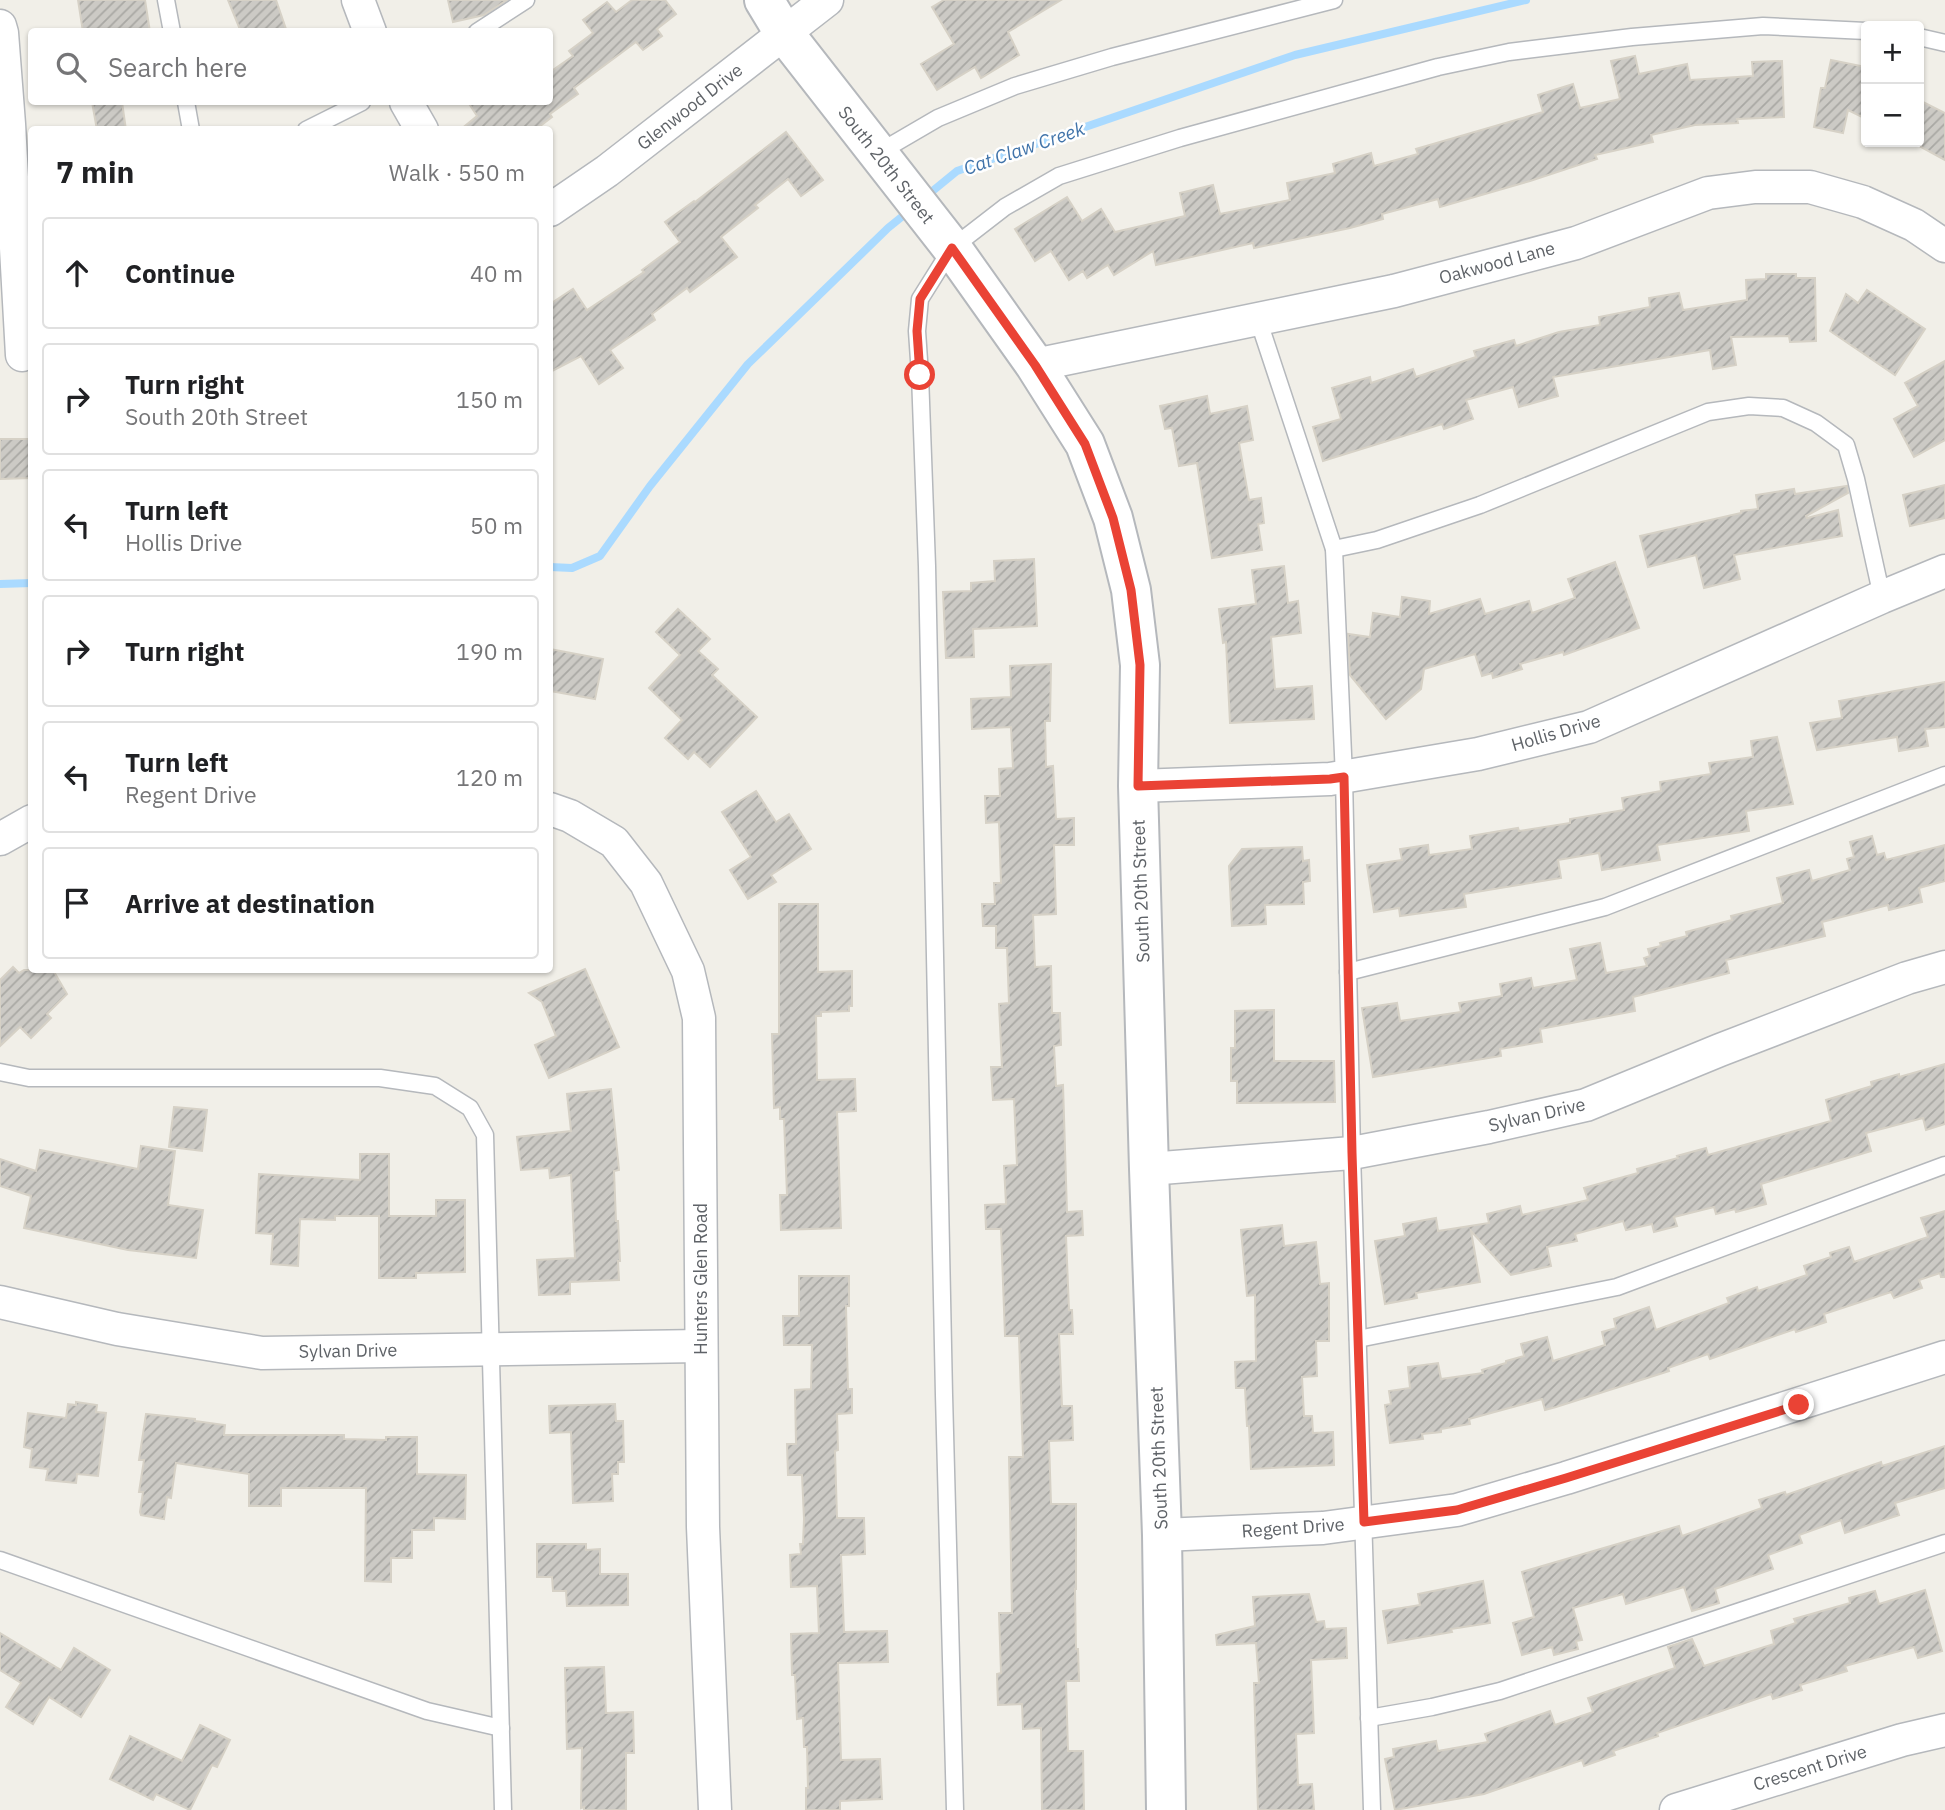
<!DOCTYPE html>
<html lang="en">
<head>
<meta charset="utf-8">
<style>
	:root { --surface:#fff; --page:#f2f2f2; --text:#202124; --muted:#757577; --line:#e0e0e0 }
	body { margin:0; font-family:"IBM Plex Sans",sans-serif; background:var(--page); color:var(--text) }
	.controls { position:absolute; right:21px; top:21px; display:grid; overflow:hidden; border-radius:7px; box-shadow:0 2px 5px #0004 }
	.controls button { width:63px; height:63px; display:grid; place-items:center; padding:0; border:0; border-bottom:2px solid var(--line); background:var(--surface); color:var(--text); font:35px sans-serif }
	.stop { position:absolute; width:21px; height:21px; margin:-16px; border:5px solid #ea4335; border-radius:50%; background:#fff }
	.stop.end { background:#ea4335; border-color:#fff; box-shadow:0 2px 7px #0008 }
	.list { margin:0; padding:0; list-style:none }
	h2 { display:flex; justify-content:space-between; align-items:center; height:91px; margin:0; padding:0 28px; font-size:30px }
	h2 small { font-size:23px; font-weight:400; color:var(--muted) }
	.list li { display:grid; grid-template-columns:46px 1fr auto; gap:21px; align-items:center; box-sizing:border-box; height:112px; margin:0 14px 14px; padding:0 14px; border:2px solid var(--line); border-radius:7px }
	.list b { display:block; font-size:26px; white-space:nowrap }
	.list p { margin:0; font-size:23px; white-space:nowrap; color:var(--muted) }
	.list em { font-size:23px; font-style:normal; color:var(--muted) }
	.icon { flex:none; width:38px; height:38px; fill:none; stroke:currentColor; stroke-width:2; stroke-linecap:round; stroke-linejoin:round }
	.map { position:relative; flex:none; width:1945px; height:1810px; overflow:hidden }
	.search { position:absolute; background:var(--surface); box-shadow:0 2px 5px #0004; left:28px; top:28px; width:525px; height:77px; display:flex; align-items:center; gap:18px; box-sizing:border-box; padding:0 24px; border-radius:7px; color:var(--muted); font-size:26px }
	.panel { position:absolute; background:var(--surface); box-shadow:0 2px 5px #0004; left:28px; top:126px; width:525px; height:847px; border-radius:7px }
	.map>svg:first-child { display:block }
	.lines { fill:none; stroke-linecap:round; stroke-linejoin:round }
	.stream { stroke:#aadaff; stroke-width:8 }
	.building { fill:url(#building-hatch); stroke:#d6d1c6; stroke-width:2 }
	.service-casing { stroke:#b5b8bc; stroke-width:19 }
	.minor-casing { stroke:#b5b8bc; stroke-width:35 }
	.tertiary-casing { stroke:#b5b8bc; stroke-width:42 }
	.service { stroke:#fff; stroke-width:16 }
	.minor { stroke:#fff; stroke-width:32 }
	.tertiary { stroke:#fff; stroke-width:38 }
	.route { stroke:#ea4335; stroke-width:9 }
	.labels { text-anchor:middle; stroke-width:5; stroke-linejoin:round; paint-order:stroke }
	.street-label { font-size:18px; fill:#5f6368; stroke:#fff }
	.water-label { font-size:19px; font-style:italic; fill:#4174aa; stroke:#fff }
</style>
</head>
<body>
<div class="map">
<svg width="1945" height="1810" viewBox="0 0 1945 1810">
	<defs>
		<pattern id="building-hatch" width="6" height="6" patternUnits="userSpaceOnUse" patternTransform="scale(1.75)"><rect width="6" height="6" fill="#cccac5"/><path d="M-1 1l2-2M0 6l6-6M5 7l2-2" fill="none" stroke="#a9a8a4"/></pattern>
	</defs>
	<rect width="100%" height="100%" fill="#f1efe8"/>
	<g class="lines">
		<!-- stream -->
		<g class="stream">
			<polyline points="924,198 957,171 1295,55 1526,0"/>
			<polyline points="550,567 572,568 600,556 650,486 748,364 888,228 909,211"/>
			<polyline points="0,584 32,583"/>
		</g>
	</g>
	<!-- building -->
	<g class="building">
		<polygon points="78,0 145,0 150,32 83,32"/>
		<polygon points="228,0 276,0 287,32 241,32"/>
		<polygon points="448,0 507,0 484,15 453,22"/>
		<polygon points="632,0 665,0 676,14 657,29 662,36 643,50 636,42 574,88 578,94 550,114 552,117 535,130 460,130 477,116 468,102 550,102 550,72 573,56 569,51 593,33 583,20 607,2 616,12"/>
		<polygon points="944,0 1061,0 1008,32 1019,55 981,78 975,67 937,90 921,64 954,44 932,7"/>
		<polygon points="1635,56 1639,74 1687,64 1690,80 1753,76 1752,62 1782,61 1784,117 1737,119 1738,123 1695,125 1651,135 1653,142 1595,155 1597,159 1530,181 1440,207 1438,199 1382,214 1383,219 1350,228 1254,248 1253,243 1156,265 1153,251 1114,275 1108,265 1087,278 1083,271 1069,280 1051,251 1035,261 1015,229 1067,197 1082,221 1101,209 1115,232 1185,216 1180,193 1213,185 1220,214 1290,200 1287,183 1335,173 1333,164 1371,153 1374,166 1418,154 1416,149 1543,112 1538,95 1573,84 1580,108 1620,99 1611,61"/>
		<polygon points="1831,60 1866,67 1866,119 1848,110 1843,133 1814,127 1821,88 1825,88"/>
		<polygon points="1919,100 1945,113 1945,160 1919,146"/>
		<polygon points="92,102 122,102 126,130 97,130"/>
		<polygon points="786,132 823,180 801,196 788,179 755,205 758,208 721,237 737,257 690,292 687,288 652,314 655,320 610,350 623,368 599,384 581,356 550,372 550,304 573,289 587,310 644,272 642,270 680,242 665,222 694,201 695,202"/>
		<polygon points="1766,274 1796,274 1796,278 1815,278 1816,341 1790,342 1789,336 1731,337 1736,365 1713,369 1710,350 1553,377 1558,396 1519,407 1513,387 1466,400 1473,419 1444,429 1442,424 1323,461 1313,427 1341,419 1332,388 1370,377 1371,383 1413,369 1416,377 1476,357 1474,351 1514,340 1516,346 1559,332 1600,325 1599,317 1650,307 1649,298 1679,293 1683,310 1747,300 1746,280 1766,279"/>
		<polygon points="1867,290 1925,329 1895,375 1830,331 1846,294 1858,303"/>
		<polygon points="1945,361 1945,440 1914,457 1894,419 1918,406 1905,383"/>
		<polygon points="1207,396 1210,414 1247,406 1253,440 1239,443 1249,500 1261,498 1264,523 1258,524 1262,550 1212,558 1197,463 1179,466 1172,428 1165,429 1160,406"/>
		<polygon points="0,439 32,439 32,478 0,479"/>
		<polygon points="1945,485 1945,518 1910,526 1903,495"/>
		<polygon points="1847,486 1848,493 1806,516 1807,518 1838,510 1842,536 1734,555 1740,579 1704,588 1696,555 1648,567 1640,536 1741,513 1741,511 1758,509 1756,495 1794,489 1795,494"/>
		<polygon points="1034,559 1037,626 973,629 974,657 946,658 943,592 971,591 971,583 995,581 994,561"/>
		<polygon points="1615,562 1639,628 1564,655 1563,652 1520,664 1522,669 1493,678 1492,673 1482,676 1475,654 1424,669 1421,689 1386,719 1350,675 1348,634 1370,637 1373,613 1400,617 1402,597 1430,601 1429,614 1480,599 1485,614 1529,601 1532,613 1575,598 1568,579"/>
		<polygon points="1284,566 1288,603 1298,601 1301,633 1271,637 1275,689 1312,686 1314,719 1230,723 1226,642 1223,643 1219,609 1256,604 1252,570"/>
		<polygon points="678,609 710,639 698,651 718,669 712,675 757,717 710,767 694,752 688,759 665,738 682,720 649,688 680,655 656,632"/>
		<polygon points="550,649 603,659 595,699 550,691"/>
		<polygon points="1051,664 1050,721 1045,721 1046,767 1053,766 1056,819 1074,818 1074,845 1054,845 1056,914 1033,915 1035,967 1051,966 1052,1013 1060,1013 1061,1045 1054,1046 1056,1086 1063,1085 1067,1212 1082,1211 1083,1235 1066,1236 1069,1310 1072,1310 1073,1334 1059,1334 1062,1406 1072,1406 1073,1440 1049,1441 1051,1504 1076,1504 1076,1589 1075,1589 1076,1649 1078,1649 1079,1681 1066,1681 1068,1751 1083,1751 1084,1810 1042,1810 1041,1728 1023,1729 1022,1704 998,1705 997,1674 1001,1673 999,1613 1012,1613 1009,1457 1023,1457 1019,1336 1005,1336 1001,1229 986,1229 985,1205 1006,1204 1004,1166 1017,1165 1014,1099 993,1100 991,1067 1002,1067 999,1004 1009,1003 1007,948 996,948 996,926 983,926 982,904 995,904 994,883 1001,883 999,822 986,823 985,796 1000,796 999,769 1013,768 1011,727 972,729 971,699 1011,697 1010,666"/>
		<polygon points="1945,682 1945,727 1925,729 1928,746 1899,751 1897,737 1817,750 1810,723 1842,718 1839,701"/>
		<polygon points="1777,737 1793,804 1746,811 1749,831 1657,845 1660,860 1602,870 1599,853 1558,860 1561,878 1464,894 1466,907 1400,916 1399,908 1374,912 1367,865 1402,860 1400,849 1428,845 1429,855 1472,849 1470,836 1518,828 1519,831 1570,823 1570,819 1624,810 1622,798 1661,791 1660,782 1711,774 1709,763 1753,757 1751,741"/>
		<polygon points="756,791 776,822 789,814 811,849 771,875 776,882 748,899 730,870 751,857 722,812"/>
		<polygon points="1872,836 1877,855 1884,853 1886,860 1945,845 1945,881 1919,888 1922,902 1889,910 1888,905 1822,922 1825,936 1726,960 1729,973 1633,997 1635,1011 1540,1029 1542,1042 1500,1049 1501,1056 1373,1077 1362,1008 1397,1003 1400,1021 1461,1012 1459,1003 1502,996 1500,984 1531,978 1533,988 1577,980 1570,949 1600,943 1606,973 1647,966 1644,958 1650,956 1648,949 1661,946 1660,943 1687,936 1686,932 1732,920 1731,916 1783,903 1777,878 1809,870 1812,881 1850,870 1847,859 1854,857 1850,842"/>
		<polygon points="1302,847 1303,861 1309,860 1310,881 1303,882 1304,904 1265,905 1266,924 1232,926 1229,866 1242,849"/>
		<polygon points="779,904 818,904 818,972 852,971 852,1006 849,1006 849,1011 821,1012 821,1016 816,1016 817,1080 855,1079 856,1111 837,1112 841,1228 781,1230 780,1195 787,1195 784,1119 780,1119 780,1107 774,1108 772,1034 779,1034"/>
		<polygon points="13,967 19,973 24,970 53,970 67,994 47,1014 51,1018 31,1038 20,1027 0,1046 0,980"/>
		<polygon points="585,969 619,1047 549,1078 535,1045 556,1036 542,1002 529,993"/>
		<polygon points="1274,1010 1274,1061 1334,1061 1335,1102 1237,1103 1237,1081 1231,1081 1231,1048 1235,1048 1235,1011"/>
		<polygon points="1945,1064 1945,1124 1926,1130 1923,1118 1866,1133 1871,1151 1761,1184 1766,1204 1736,1212 1735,1209 1716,1214 1714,1207 1674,1217 1677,1226 1654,1232 1652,1224 1626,1230 1623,1221 1575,1234 1577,1241 1547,1247 1551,1266 1511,1275 1471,1231 1480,1282 1416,1293 1417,1298 1385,1304 1375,1241 1405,1236 1403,1224 1436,1218 1438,1231 1489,1223 1487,1214 1520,1206 1522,1215 1588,1200 1584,1188 1638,1173 1637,1169 1678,1158 1677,1156 1706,1148 1708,1155 1831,1121 1826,1100 1872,1086 1871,1082 1899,1074 1899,1077"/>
		<polygon points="611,1089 619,1170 614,1171 616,1221 618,1221 620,1261 618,1261 619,1280 570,1282 570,1294 539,1295 537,1260 575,1258 571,1175 550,1178 549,1168 521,1170 517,1137 571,1131 567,1094"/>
		<polygon points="174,1107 207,1110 202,1151 169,1147"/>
		<polygon points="141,1146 175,1151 168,1205 203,1210 196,1258 128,1250 24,1228 31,1196 0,1186 0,1159 36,1171 40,1150 138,1169"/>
		<polygon points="360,1154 389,1154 389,1216 436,1216 436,1200 465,1200 465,1272 416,1273 416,1278 379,1278 379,1216 335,1216 335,1220 300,1219 298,1266 271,1264 273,1234 256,1233 259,1174 360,1180"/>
		<polygon points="1945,1211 1945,1277 1941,1277 1940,1273 1919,1280 1922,1288 1894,1298 1891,1292 1824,1314 1826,1322 1796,1332 1795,1329 1710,1359 1708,1354 1668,1368 1669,1371 1556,1407 1545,1410 1542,1399 1469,1419 1470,1424 1441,1429 1441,1432 1422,1434 1423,1439 1390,1443 1385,1405 1391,1404 1389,1391 1410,1388 1408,1367 1438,1363 1441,1379 1483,1373 1482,1370 1506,1363 1506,1361 1524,1356 1521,1344 1547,1337 1553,1361 1605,1345 1602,1332 1616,1328 1614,1319 1649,1307 1656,1330 1729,1303 1727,1298 1757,1287 1758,1291 1807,1275 1804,1266 1831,1257 1830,1253 1849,1247 1854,1262 1928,1237 1921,1218"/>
		<polygon points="1282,1225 1284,1246 1316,1242 1320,1284 1329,1283 1329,1341 1316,1341 1317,1376 1302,1377 1304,1416 1312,1416 1313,1433 1333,1432 1334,1465 1251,1469 1249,1426 1247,1426 1245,1388 1236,1388 1235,1362 1256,1361 1255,1295 1247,1296 1241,1230"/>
		<polygon points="799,1276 849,1276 849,1306 846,1306 848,1389 852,1389 852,1413 837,1414 838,1450 835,1451 837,1518 864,1518 865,1554 841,1555 844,1632 887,1631 888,1662 838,1663 841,1760 880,1759 882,1799 840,1801 840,1810 806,1810 806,1788 808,1788 807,1747 804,1747 803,1718 797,1719 795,1675 792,1675 791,1634 819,1633 817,1586 791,1587 790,1555 801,1554 800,1544 803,1544 804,1519 802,1475 788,1475 787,1444 796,1444 795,1390 811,1389 812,1345 784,1345 783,1316 799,1316"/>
		<polygon points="76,1402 97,1405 96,1412 106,1413 98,1476 77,1474 76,1483 46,1480 48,1469 30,1467 32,1449 24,1447 28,1413 66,1418 68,1404 76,1405"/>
		<polygon points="615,1404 616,1421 623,1421 624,1462 618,1462 618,1474 612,1474 613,1501 573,1503 571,1432 550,1433 549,1406"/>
		<polygon points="146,1414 195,1419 195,1421 225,1425 224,1435 344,1435 344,1439 386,1440 386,1437 417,1437 417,1474 466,1475 465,1519 434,1518 434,1530 412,1530 412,1558 391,1558 391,1582 365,1581 366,1488 281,1488 281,1506 249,1506 249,1474 176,1463 171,1498 167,1497 164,1519 141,1515 140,1512 143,1492 139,1492 144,1460 139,1460"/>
		<polygon points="1945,1446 1945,1488 1895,1503 1899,1515 1845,1533 1841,1520 1799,1535 1802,1543 1768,1555 1773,1569 1715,1589 1719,1603 1692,1611 1684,1587 1626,1604 1623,1594 1573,1608 1582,1640 1576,1641 1578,1649 1554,1655 1552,1647 1522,1655 1513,1623 1534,1617 1522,1572 1679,1526 1682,1536 1762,1508 1759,1500 1785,1492 1786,1495 1881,1462 1882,1466"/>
		<polygon points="537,1544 586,1544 586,1550 600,1549 600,1574 628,1574 628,1605 567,1606 566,1591 553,1591 552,1577 537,1577"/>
		<polygon points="1483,1581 1490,1623 1451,1629 1452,1632 1388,1643 1383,1611 1420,1605 1418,1594"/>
		<polygon points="1925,1590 1942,1651 1918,1658 1914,1647 1845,1666 1847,1671 1800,1685 1802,1690 1773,1699 1771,1694 1657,1733 1658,1736 1613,1751 1615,1755 1584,1766 1582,1760 1484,1794 1395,1810 1385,1759 1394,1757 1393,1749 1436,1741 1438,1751 1488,1742 1485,1734 1550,1711 1555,1725 1593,1712 1588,1698 1675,1668 1668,1647 1692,1639 1704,1666 1774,1644 1771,1631 1796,1623 1794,1619 1850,1603 1849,1598 1875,1591 1879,1604"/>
		<polygon points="1309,1594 1316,1622 1324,1621 1325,1629 1346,1628 1347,1658 1311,1660 1314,1733 1296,1734 1298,1785 1312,1784 1314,1810 1258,1810 1254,1683 1259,1683 1256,1643 1217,1645 1216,1635 1255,1626 1253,1597"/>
		<polygon points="0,1633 61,1670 74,1648 110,1670 81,1717 49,1697 33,1724 6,1707 21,1683 0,1670"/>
		<polygon points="604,1667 606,1713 633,1712 634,1753 626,1753 626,1810 584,1810 584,1807 581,1808 582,1748 567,1749 565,1668"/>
		<polygon points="200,1725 230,1740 217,1767 212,1765 190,1810 156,1794 153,1800 110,1779 130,1736 182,1761"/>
	</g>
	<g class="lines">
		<defs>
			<g id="service">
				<polyline points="166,0 172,32"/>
				<polyline points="477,32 526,0"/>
				<polyline points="1919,37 1945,43"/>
				<polyline points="186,102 191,130"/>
				<polyline points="306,130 362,102"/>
				<polyline points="878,153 938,118 1015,86 1112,57 1334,0"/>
				<polyline points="1258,319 1334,549 1344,777 1352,1153 1372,1810"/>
				<polyline points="1334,549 1377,540 1480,505 1708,412 1749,406 1783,408 1816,423 1846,445 1856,479 1882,597"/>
				<polyline points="1348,972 1605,907 1945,775"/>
				<polyline points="0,1072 29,1078 380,1078 435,1086 470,1108 485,1135 503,1810"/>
				<polyline points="1358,1339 1617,1287 1945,1165"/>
				<polyline points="0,1560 427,1711 501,1728"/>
				<polyline points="1369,1718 1432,1707 1500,1691 1945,1543"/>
				<polyline points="955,1810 944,1395 927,566 920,375 917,331 920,299 952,248 1005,207 1059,176 1180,138 1438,67 1509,52 1632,37 1763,26 1866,31"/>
			</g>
			<g id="minor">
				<polyline points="358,0 370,32"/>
				<polyline points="0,26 2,33 9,124 22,355"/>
				<polyline points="406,102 422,130"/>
				<polyline points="550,210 607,171 827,0"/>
				<polyline points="1035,365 1394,291 1576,243 1708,193 1755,187 1810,187 1863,202 1914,225 1945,246"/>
				<polyline points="1138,786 1330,779 1478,754 1589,727 1882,597 1945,571"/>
				<polyline points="550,809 570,816 614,842 646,883 688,971 699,1018 703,1527 715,1810"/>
				<polyline points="0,839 32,821"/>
				<polyline points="1149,1169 1352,1153 1489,1127 1586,1105 1720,1050 1907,978 1945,967"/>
				<polyline points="0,1302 117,1329 262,1353 701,1346"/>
				<polyline points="1162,1535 1323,1528 1457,1510 1566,1478 1945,1357"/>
				<polyline points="1676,1810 1902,1740 1945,1730"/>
			</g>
			<polyline id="tertiary" points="764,0 784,33 952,248 1035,365 1085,444 1113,518 1131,590 1140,665 1138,786 1149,1169 1162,1535 1166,1810"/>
		</defs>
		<!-- service casing -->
		<use href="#service" class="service-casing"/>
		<!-- minor casing -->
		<use href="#minor" class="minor-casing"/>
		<!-- tertiary casing -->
		<use href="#tertiary" class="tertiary-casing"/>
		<!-- service -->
		<use href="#service" class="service"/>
		<!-- minor -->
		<use href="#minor" class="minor"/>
		<!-- tertiary -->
		<use href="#tertiary" class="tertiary"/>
	</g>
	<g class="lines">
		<!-- route -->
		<polyline class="route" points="920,375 917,331 920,299 952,248 1035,365 1085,444 1113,518 1131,590 1140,665 1138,786 1330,779 1344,777 1352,1153 1364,1522 1457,1510 1566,1478 1799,1405"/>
	</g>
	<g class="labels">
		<!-- street labels -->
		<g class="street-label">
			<text transform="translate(690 107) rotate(-38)" y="6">Glenwood Drive</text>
			<text transform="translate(886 165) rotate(52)" y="6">South 20th Street</text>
			<text transform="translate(1497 263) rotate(-15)" y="6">Oakwood Lane</text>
			<text transform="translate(1556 733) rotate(-16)" y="6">Hollis Drive</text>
			<text transform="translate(1141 891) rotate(-92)" y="6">South 20th Street</text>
			<text transform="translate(1537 1115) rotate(-13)" y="6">Sylvan Drive</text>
			<text transform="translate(701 1279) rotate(-90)" y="6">Hunters Glen Road</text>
			<text transform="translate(348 1351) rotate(-1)" y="6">Sylvan Drive</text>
			<text transform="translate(1159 1458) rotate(-92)" y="6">South 20th Street</text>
			<text transform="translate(1293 1528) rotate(-4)" y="6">Regent Drive</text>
			<text transform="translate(1810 1768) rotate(-17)" y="6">Crescent Drive</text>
		</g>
		<!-- water labels -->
		<g class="water-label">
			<text transform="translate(1024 148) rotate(-19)" y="7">Cat Claw Creek</text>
		</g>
	</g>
</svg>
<div class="controls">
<button>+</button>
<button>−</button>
</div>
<div class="stop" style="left:920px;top:375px"></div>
<div class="stop end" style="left:1799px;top:1405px"></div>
<div class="search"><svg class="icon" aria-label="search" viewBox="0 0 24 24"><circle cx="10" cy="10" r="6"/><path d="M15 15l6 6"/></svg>Search here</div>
<section class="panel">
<h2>7 min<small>Walk · 550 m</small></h2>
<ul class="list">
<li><svg class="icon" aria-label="ahead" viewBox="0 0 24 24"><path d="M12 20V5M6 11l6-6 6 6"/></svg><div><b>Continue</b></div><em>40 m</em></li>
<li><svg class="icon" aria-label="right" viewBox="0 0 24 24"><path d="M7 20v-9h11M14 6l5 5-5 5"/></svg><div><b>Turn right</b><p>South 20th Street</p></div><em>150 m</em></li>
<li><svg class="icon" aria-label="left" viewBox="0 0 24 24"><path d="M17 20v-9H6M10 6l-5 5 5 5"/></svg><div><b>Turn left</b><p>Hollis Drive</p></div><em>50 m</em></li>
<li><svg class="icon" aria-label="right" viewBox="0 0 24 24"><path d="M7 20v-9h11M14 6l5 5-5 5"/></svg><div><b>Turn right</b></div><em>190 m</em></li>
<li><svg class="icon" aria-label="left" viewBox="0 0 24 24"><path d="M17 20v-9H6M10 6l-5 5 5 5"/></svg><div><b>Turn left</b><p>Regent Drive</p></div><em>120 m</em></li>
<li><svg class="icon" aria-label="arrive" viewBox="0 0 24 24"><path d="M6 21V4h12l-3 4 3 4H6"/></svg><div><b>Arrive at destination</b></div></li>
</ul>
</section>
</div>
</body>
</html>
